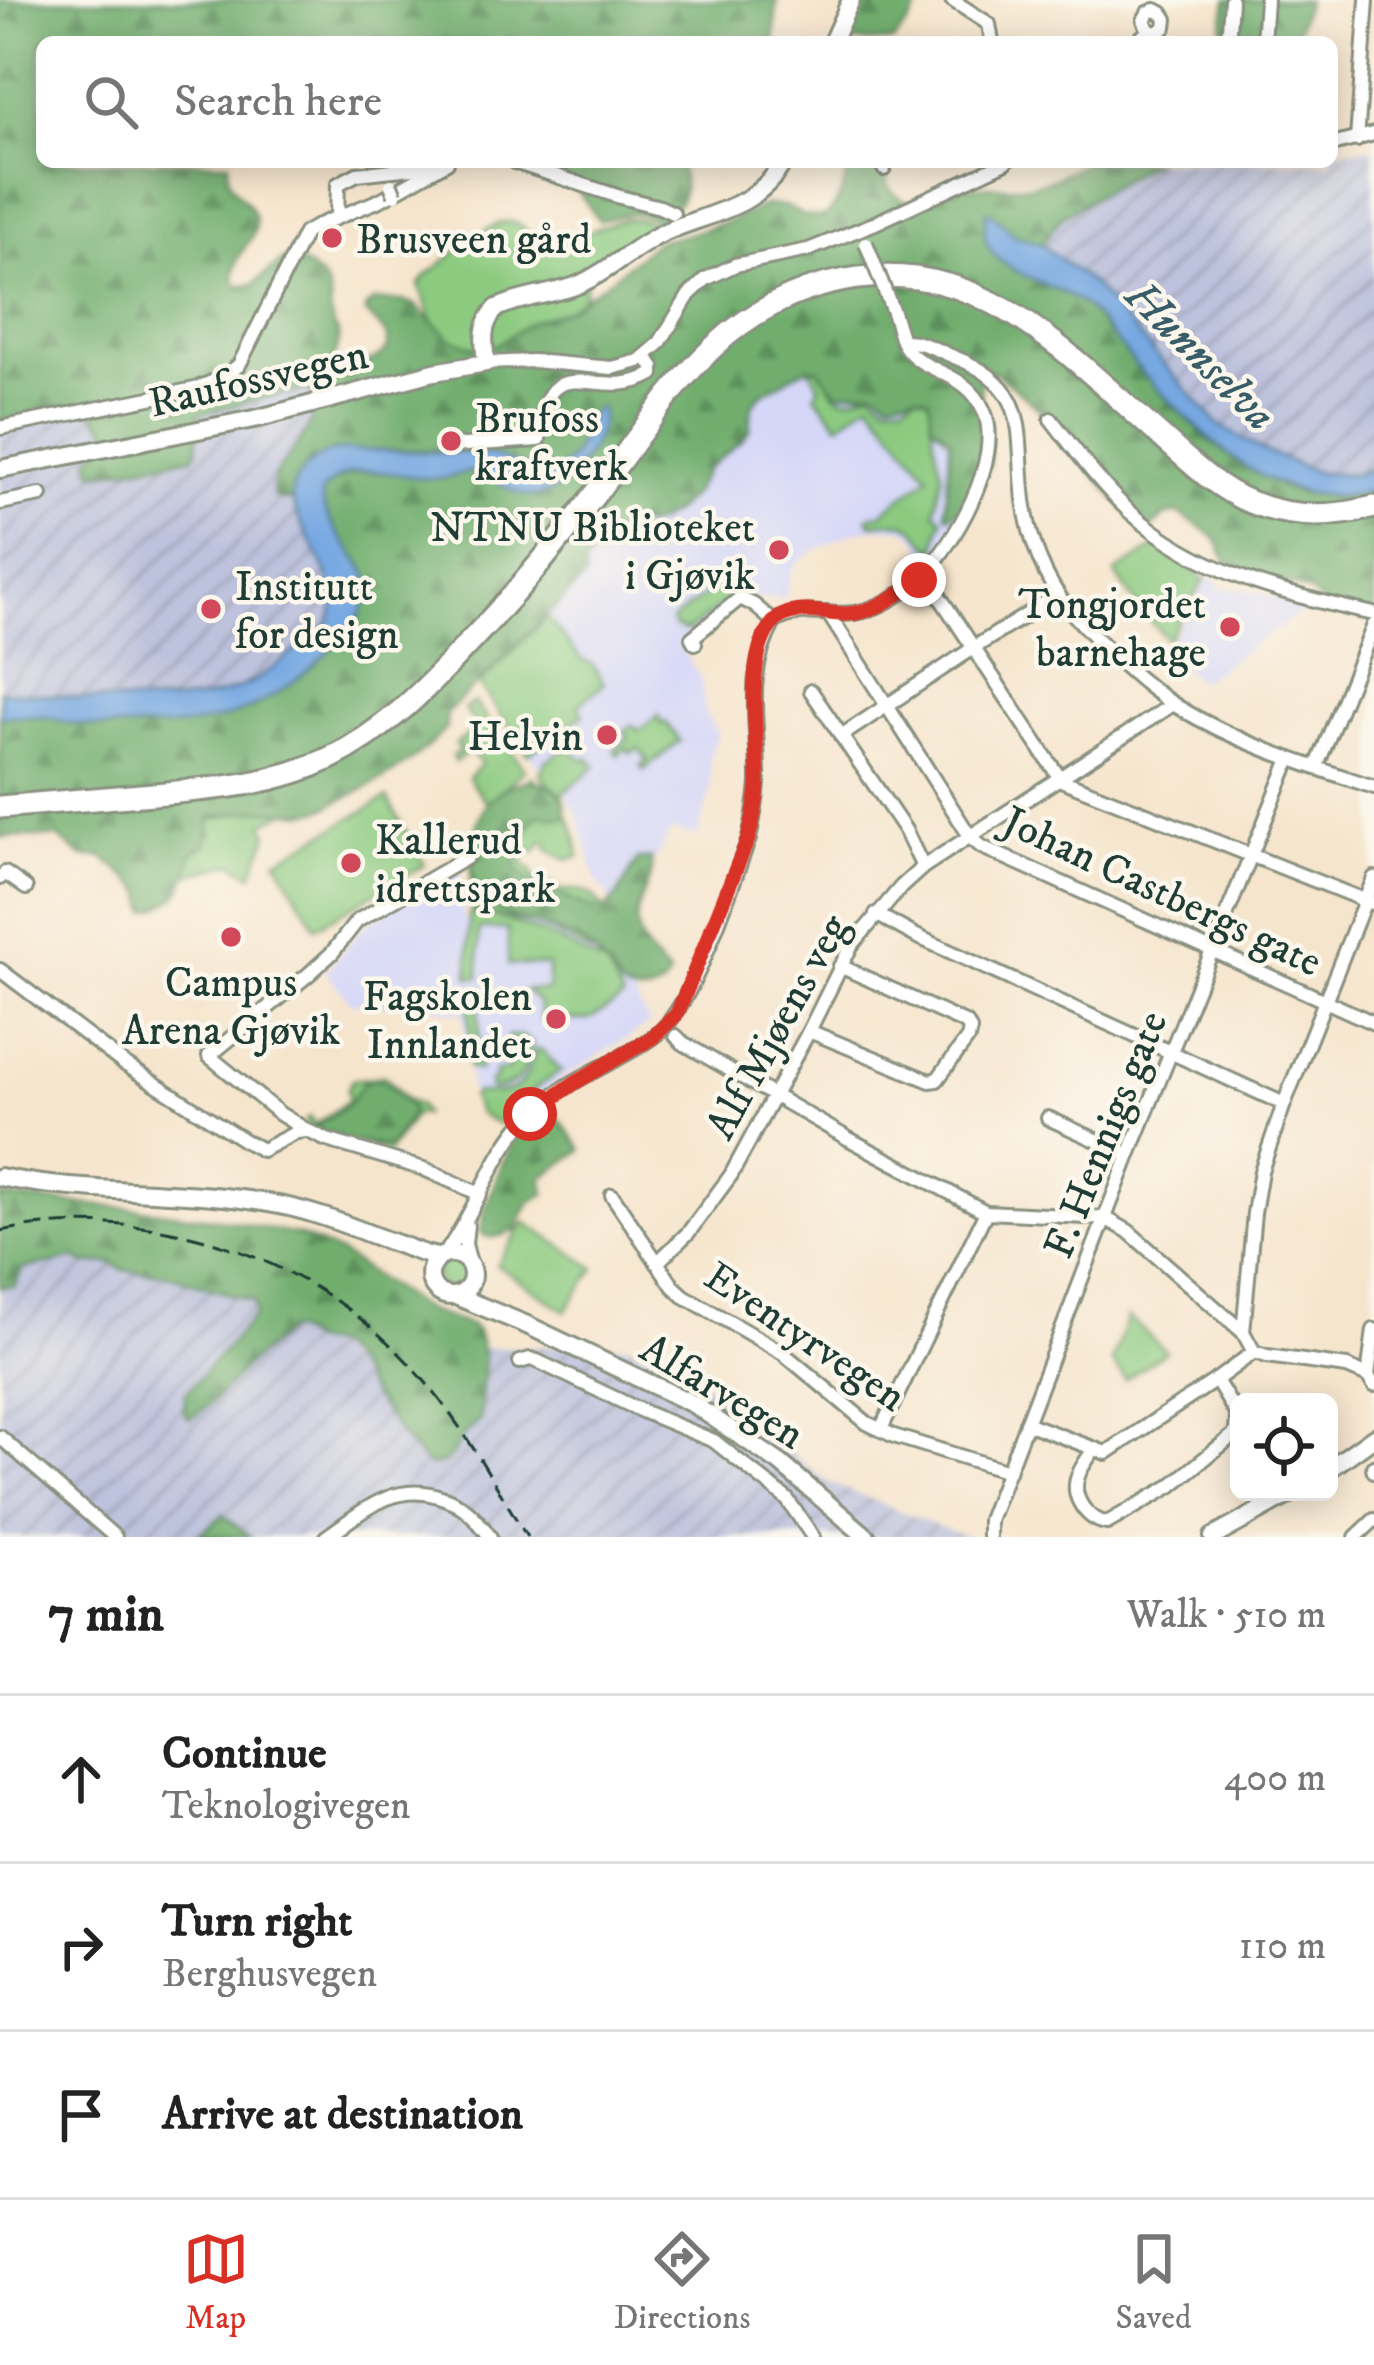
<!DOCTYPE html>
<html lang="en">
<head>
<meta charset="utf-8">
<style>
	:root { --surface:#fff; --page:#f2f2f2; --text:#222; --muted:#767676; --line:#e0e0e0; --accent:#d93025 }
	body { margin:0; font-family:"IM FELL DW Pica",serif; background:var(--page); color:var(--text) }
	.controls { position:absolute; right:36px; bottom:36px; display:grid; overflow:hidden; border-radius:18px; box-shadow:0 6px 30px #0003 }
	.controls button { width:108px; height:108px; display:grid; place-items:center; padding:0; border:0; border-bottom:3px solid var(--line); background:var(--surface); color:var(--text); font:60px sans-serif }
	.stop { position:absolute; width:36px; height:36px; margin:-27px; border:9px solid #d93025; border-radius:50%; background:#fff }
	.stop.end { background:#d93025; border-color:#fff; box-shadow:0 3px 12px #0008 }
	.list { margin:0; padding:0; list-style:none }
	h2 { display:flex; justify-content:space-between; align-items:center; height:156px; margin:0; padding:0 48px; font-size:51px }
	h2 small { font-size:39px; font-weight:400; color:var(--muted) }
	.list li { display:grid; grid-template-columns:78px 1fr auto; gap:36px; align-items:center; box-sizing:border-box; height:168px; padding:0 48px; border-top:3px solid var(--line) }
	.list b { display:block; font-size:45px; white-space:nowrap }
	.list p { margin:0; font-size:39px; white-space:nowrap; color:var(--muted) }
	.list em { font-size:39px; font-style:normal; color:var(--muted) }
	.icon { flex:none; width:66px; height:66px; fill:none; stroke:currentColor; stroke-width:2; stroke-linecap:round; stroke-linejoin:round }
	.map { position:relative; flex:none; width:1374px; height:1537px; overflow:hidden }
	.search { position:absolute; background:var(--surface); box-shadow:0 6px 30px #0003; left:36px; right:36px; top:36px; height:132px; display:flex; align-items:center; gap:30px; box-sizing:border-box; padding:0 42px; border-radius:18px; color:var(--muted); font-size:45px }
	.sheet { height:660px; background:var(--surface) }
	nav { display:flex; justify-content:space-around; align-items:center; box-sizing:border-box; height:168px; border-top:3px solid var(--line); background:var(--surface); font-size:33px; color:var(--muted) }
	nav a { display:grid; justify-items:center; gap:6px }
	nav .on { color:var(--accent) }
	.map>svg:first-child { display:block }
	.built { fill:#d6d7f8 }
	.industrial { fill:url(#industrial-furrows) }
	.green { fill:#8cca80; stroke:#56845a; stroke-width:3 }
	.forest { fill:url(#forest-firs); stroke:#487651; stroke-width:3 }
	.water { fill:#77a8e2; stroke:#4b728b; stroke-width:3 }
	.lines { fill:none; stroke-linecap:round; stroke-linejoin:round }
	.street-casing { stroke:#8a9180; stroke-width:18 }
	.secondary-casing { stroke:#8a9180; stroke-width:22 }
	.highway-casing { stroke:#8a9180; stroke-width:27 }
	.street { stroke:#fff; stroke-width:12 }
	.secondary { stroke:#fff; stroke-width:16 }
	.highway { stroke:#fff; stroke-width:21 }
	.rail { stroke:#1f3d34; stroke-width:3; stroke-dasharray:18 9; stroke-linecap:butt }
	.street-bridge-casing { stroke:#8a9180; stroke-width:18; stroke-linecap:butt }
	.street-bridge { stroke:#fff; stroke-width:12 }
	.route { stroke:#d93025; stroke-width:15 }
	.poi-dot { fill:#d1495b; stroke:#fbf7ec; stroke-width:4.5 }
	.labels { text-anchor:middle; stroke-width:9; stroke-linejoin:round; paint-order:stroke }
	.poi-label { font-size:42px; fill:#1f3d34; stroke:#fbf7ec; text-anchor:start }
	.street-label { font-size:42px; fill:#1f3d34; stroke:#fbf7ec }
	.water-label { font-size:45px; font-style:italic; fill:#395d68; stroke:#fbf7ec }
</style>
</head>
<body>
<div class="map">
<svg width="1374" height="1537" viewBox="0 0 1374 1537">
	<defs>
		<pattern id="industrial-furrows" width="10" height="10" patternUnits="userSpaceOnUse" patternTransform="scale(3)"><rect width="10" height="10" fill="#bec2dd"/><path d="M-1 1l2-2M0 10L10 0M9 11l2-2" fill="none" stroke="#9a9fb4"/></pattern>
		<pattern id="forest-firs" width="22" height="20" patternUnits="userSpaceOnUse" patternTransform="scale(3)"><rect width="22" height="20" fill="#71ae6e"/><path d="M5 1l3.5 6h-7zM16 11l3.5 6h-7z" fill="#5c8f5b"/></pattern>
	</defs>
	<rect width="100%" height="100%" fill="#fbf7ec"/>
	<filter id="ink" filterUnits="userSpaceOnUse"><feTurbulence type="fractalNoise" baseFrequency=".00833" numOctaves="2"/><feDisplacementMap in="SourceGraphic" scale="24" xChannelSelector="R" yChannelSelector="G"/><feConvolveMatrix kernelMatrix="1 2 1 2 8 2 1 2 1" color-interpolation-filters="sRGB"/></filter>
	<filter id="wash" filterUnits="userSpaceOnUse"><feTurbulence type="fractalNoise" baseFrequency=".004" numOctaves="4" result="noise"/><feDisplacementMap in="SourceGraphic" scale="48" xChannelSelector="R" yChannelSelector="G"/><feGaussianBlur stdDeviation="2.7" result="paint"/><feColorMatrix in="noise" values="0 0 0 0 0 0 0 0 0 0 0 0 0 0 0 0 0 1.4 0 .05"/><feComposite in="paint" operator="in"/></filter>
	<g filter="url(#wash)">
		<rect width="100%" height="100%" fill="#f6e5cd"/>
		<!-- built -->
		<g class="built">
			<polygon points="803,352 912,357 979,483 931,565 916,537 904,529 875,528 851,533 813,551 796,564 790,574 786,597 740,599 678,644 701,678 705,713 718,735 710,754 711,789 697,837 671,830 625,917 597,883 577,813 567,800 569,797 528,754 584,714 578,706 594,665 581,659 547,617 579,556"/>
			<polygon points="1209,577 1220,582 1218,588 1221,589 1223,586 1234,591 1236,588 1244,589 1301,605 1303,611 1199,682 1172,657 1176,653 1175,646 1171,640"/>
			<polygon points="460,867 464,921 471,912 536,925 619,969 650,1024 568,1074 521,1108 506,1128 476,1111 470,1087 463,1014 426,1006 351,1003 325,972 367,923"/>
		</g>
		<!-- industrial -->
		<g class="industrial">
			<polygon points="1374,147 1374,468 1355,474 1318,473 1264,451 1219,425 1093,285 1041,244 1062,216 1152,162 1332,162 1332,152"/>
			<polygon points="313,391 313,418 301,442 271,481 271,490 276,498 292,501 319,555 333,594 333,613 327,625 259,678 230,692 202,700 124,701 0,691 0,421 59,406 87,405 110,433 104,472 193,457 197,451 198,414 290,392"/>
			<polygon points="76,1258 84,1264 112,1263 123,1270 165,1274 254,1301 255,1315 185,1394 194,1417 282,1332 295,1330 314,1343 332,1346 358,1373 372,1396 387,1413 458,1448 463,1435 471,1430 484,1357 483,1348 629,1345 759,1412 766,1418 769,1431 777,1442 827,1482 955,1533 973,1537 250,1537 223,1515 196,1537 0,1537 0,1287 16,1286 21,1269"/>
		</g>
		<!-- green -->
		<g class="green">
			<path d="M624,219H641L654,224V229L586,271C588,298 575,314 561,336L437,357L432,320L419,285L426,276C445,262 485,224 507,222C521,220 529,235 540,240C557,247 605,224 624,219Z"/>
			<path d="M811,368L823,369C832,399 842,405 871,390L886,403L905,402L919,393L930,397L934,439L942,475L935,511L943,520C936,528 940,541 935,550C925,544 922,535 913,528C902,519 885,523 872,524L868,518L874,514L879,515L929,476L870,401L839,424L815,395L820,386L809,369Z"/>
			<polygon points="1157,546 1205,579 1167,640 1142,612 1115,573"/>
			<polygon points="715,587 720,593 726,589 726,602 688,631 676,628 671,621"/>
			<polygon points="547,617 581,659 593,665 604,684 578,705 584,714 528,754 479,685"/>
			<polygon points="474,702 525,769 487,803 468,778 481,764 470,751 455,762 452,757 460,750 456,744 478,727 464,709"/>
			<polygon points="659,715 661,724 665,722 680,741 644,770 641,766 648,760 638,748 631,753 626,748 618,755 614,750 629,738 624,731 632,725 639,731"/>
			<polygon points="564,749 575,752 583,760 589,758 596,766 561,795 544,780 540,773 546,761"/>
			<path d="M532,777C562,803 575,816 579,857L566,860L547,849L549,845L543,841L536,852L530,849L522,864L532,870L530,874L562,890H577L592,895L610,916L620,968L539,925L488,914L543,933L608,967L623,999L589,1020H541L539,1003L525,990H548V965H508V929H479V977H469V914L486,913L471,910V859L487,811Z"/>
			<polygon points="328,792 264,823 268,835 252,875 233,863 189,875 160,896 195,845 212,833 193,824"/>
			<polygon points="387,798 425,865 316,927 277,860"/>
			<polygon points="479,989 479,1071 469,1068 469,1003"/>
			<path d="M508,1036H522L532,1043C526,1071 522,1087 490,1089V1081L495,1080V1071L508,1070Z"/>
			<path d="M536,1049L542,1050L561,1071C536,1087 517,1101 499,1125L478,1113L471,1097L475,1093C517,1094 524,1091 536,1049Z"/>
			<path d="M384,1076C398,1086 401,1101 419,1105L423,1114H415L388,1152L307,1128L305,1121L309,1117L315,1125L349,1100L347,1090L352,1080Z"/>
			<polygon points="525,1222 595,1268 566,1311 496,1265"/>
			<circle cx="451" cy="1274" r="15"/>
			<polygon points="1128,1317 1166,1351 1125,1380 1112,1361"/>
		</g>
		<!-- forest -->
		<g class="forest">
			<path d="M0,0H777L774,42H42V162H229C223,195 251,195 255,220C259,243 230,250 235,281L238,285L253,284L285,259C301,260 324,275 329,292C332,301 329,312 332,321C335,332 338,326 339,339C339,347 333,357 331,366L335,369C355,367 374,365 388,348V336L365,312L366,307L373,301H402L414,304L450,338L473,347L496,345L532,321L566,310L612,278L658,240L681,236L732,220L765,205L785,206L805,216L825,217C839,205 848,180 848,162H888L887,183L891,191L905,201L921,202L964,186H1030L1055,178L1086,162H1152L1062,216L1041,244L1015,236L991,213H986L987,244L1044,283L1083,304L1162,394L1208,439L1242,465L1282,487L1300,493L1357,494L1374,490V621L1326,612L1319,600L1309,592L1229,563C1221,554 1222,545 1214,537C1204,528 1190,521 1179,513L1166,515L1145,533L1034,404L995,372L987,373L980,379C979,418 1003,457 977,491C968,501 961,510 949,516L946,513C946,488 950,464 950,439L932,424L929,398L916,394L889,399L875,389L841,393L836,391L817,368H806L759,396L752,405L750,429L743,439L707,469L692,495L670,515L649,526L623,529L613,535L584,564L585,578L446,714V728C420,759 373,787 336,802C313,820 287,809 260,810C244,811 227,815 211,817L207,844L193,852C186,884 182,902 147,911L143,891L103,857H82L58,837H0V716L46,717L83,725L196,722L238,713L276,694L315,665L360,617L363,565C348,551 323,514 321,494C349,458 398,476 436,478C449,479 460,471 473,472C483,473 490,479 499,482C517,487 537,488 555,490L580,445L566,465L545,474L486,453L425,450L333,451L323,455L293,484L292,501L275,498C259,466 325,441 312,391L290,392L199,414L197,451L193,457L104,472H95L90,465L91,456L109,442L110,433L87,405L59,406L0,421Z"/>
			<polygon points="862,0 922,0 911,20 893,42 838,42 846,35"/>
			<polygon points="1227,0 1307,0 1292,42 1221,42"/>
			<path d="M521,162H678C689,195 684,202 656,221C640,207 616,216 599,221L575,186Z"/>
			<path d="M527,781C550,782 571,793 564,818L537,815L517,846L516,869L526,879L539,886L595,910H604L617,896L638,859L651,858C653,878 645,888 639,906C629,933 650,957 669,975C663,994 642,997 625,991C609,974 601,955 581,942C555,927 504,920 485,902C472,890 472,874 472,858C473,821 486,787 527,781Z"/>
			<polygon points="377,1078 386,1082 412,1108 410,1117 389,1147 353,1142 313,1128 348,1105 364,1082"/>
			<path d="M555,1113L582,1150L542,1178L546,1193L530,1202L515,1230C504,1235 491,1241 481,1233C481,1214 507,1146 520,1131C529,1120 541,1116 555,1113Z"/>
			<path d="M0,1197L150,1210L225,1220L300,1236L340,1253L424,1310L470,1325L477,1331L484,1357L480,1421C475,1426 470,1429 465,1434C452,1449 455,1465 429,1466C409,1450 390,1419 374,1398C361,1382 351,1355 331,1345C329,1344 314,1343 312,1342C302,1338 299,1331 287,1330L249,1363L211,1403L190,1419L184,1412L185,1394L255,1315L254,1302L165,1274L123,1270L112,1263L84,1264L76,1258L22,1269L15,1286L0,1287Z"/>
			<polygon points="223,1515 250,1537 196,1537"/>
		</g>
		<!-- water -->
		<g class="water">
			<path d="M990,212L1015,236L1041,244L1093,285L1219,425L1264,451L1318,473L1355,474L1374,468V490C1301,511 1242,471 1193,423C1175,405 1156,389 1140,370C1122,349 1105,326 1085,307C1061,285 995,273 986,241C984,233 986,222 986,213Z"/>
			<path d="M596,409H601C604,427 594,445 583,460C567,483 544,507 514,491C503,486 493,477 481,473C468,469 457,476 445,478C405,483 353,451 321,494C324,526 354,549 368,576C369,615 352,628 326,654C301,678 272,699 241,712C200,729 127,731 83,725C71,724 59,719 47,717C32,715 15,717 0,716V691C78,694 191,722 260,677C284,662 304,641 327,625C352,586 297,534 292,498C291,484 300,474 309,465C319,455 330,451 344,450L486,453L545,474L560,468L573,457L592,412Z"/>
		</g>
	</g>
	<g filter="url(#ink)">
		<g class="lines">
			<defs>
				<g id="street">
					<polyline points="952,0 989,24 992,42"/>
					<polyline points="1136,42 1149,31 1158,33 1165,27 1166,19 1162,13 1155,10 1148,13 1144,20 1149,31"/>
					<polyline points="1223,42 1229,30 1231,0"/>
					<polyline points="1263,42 1266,0"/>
					<polyline points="1357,140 1367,0"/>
					<polyline points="1332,145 1374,134"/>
					<polyline points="514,162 620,197 660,207 673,213"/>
					<polyline points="884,169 884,162"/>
					<polyline points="337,217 338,184 357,174 439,165"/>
					<path d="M893,312L902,341C920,340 937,350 954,357C1033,387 1016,432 1024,500C1029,538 1044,580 1069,609C1100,644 1139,683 1178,707C1239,744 1307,765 1374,787"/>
					<polyline points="486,363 533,361 612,368 639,361 659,344 689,295 706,279 735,265 808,250 873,224 1006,162"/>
					<path d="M1051,419C1076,451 1100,484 1129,511C1198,573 1286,595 1374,614"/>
					<polyline points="0,428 195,389 224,377 239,365 305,233 321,224 380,200 447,162"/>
					<path d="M451,446L539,440C544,340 599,406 653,374V367L646,356"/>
					<polyline points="0,503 41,495"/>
					<polyline points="924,573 1061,780 1374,904"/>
					<polyline points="828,613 971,838 982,847 1374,1023"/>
					<path d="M774,622C805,603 832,620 864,611C884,605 905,592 920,578C954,546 1004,458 984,411C965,367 919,376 902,341"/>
					<polyline points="695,643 692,638 740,598 754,605 774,622"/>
					<polyline points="811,691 905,830 923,867"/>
					<polyline points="841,736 975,647 1058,595"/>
					<polyline points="1316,768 1374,625"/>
					<polyline points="466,858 357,921 332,953 309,974 209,1056 280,1114 308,1131 327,1140 424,1169 480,1194"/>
					<polyline points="0,878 5,873 26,888"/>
					<polyline points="876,914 916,936 1284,1104"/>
					<polyline points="0,970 123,1063 245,1141 262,1150 297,1132 307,1131"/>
					<polyline points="809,1031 930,1081 937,1080 968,1038 970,1030 967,1024 840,966"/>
					<polyline points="676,1036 683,1043 849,1139 986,1212 1105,1218 1128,1231 1243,1332 1254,1352 1267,1356 1347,1367 1368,1376"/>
					<polyline points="1048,1118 1129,1155"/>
					<polyline points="612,1195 673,1286 684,1296 783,1353 867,1423 894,1436 1008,1471"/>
					<polyline points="467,1225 465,1244 470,1263"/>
					<path d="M444,1255C477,1211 492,1153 531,1114C565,1079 616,1064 655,1036C694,1008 730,887 749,839C753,820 757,801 758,782C759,723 743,677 774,622"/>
					<polyline points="657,1263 688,1233 731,1175 809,1031 851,946 901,887 923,867 1173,704"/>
					<polyline points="1374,1330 1368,1376 1374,1385"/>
					<polyline points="1243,1332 1254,1213 1261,1171 1284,1104 1374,878"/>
					<polyline points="520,1362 530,1359 537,1361 644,1412 714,1441 787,1499 813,1537"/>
					<polyline points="1026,1423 1106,1453 1216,1380"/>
					<polyline points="881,1429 986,1212"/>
					<polyline points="0,1437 115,1537"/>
					<path d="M1094,1449C1089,1457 1081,1467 1078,1476C1070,1497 1087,1520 1107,1523L1171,1486L1236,1433L1237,1415L1216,1380L1254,1352"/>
					<polyline points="1373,1467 1374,1471"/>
					<path d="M326,1537C362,1512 393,1482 438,1496C463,1503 475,1516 490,1537"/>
					<polyline points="989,1537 989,1520 1129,1155 1290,759"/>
					<polyline points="1356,1537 1374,1520"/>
				</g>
				<g id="secondary">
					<polyline points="832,42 851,0"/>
					<path d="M0,469L259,418L434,372L486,363C484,342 480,325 497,308C522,296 552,295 578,285C607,272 630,251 657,236C702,213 756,212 783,162"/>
					<path d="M0,1177C92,1196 187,1187 279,1205C322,1213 362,1232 403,1246C415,1250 426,1256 439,1257"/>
					<circle cx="451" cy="1275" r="21"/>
					<polyline points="456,1296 527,1325 693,1404 780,1463 867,1537"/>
					<polyline points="1329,1469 1374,1437"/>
					<polyline points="1213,1537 1294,1492"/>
				</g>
				<path id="highway" d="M0,807C51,803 102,798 153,794C214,789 274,785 330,758C382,733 423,692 462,650C512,598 559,542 603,484C667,400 716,312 827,284C976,247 1062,350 1163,438C1190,462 1216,488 1250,502C1291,519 1332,518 1374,507"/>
			</defs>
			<!-- street casing -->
			<use href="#street" class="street-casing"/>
			<!-- secondary casing -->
			<use href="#secondary" class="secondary-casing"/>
			<!-- highway casing -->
			<use href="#highway" class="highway-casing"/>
			<!-- street -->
			<use href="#street" class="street"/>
			<!-- secondary -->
			<use href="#secondary" class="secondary"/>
			<!-- highway -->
			<use href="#highway" class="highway"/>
			<!-- rail -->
			<path class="rail" d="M0,1231C156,1202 317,1256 421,1377C463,1425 494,1483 527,1537"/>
			<defs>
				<g id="street-bridge">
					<polyline points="391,185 395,195"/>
					<polyline points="866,243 893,312"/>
				</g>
			</defs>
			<!-- street-bridge casing -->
			<use href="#street-bridge" class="street-bridge-casing"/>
			<!-- street-bridge -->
			<use href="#street-bridge" class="street-bridge"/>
		</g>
	</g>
	<g class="lines" filter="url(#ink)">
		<!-- route -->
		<path class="route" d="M530,1114L576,1082L652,1038L677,1014L748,839C753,821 757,803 758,784C759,744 737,629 789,613C808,608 826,614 845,614C873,614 897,595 919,580"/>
	</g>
	<!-- markers -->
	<g class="poi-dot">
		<circle cx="332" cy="238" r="12"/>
		<circle cx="451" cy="441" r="12"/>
		<circle cx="779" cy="550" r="12"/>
		<circle cx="211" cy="609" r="12"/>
		<circle cx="1230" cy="627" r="12"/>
		<circle cx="607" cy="735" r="12"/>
		<circle cx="351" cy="863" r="12"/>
		<circle cx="231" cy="937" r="12"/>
		<circle cx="556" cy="1019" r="12"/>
	</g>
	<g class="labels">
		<!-- poi labels -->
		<g class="poi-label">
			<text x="356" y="253">Brusveen gård</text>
			<text x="475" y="432">Brufoss<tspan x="475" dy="48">kraftverk</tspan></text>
			<text x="755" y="541" text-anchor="end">NTNU Biblioteket<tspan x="755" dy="48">i Gjøvik</tspan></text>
			<text x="235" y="600">Institutt<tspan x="235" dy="48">for design</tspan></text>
			<text x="1206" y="618" text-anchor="end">Tongjordet<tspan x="1206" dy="48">barnehage</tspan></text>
			<text x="583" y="750" text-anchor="end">Helvin</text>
			<text x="375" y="854">Kallerud<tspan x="375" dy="48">idrettspark</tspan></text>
			<text x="231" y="996" text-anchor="middle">Campus<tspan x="231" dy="48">Arena Gjøvik</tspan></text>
			<text x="532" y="1010" text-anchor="end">Fagskolen<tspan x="532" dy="48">Innlandet</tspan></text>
		</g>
		<!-- street labels -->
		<g class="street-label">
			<text transform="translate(258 377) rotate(-13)" y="15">Raufossvegen</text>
			<text transform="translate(1163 890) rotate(25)" y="15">Johan Castbergs gate</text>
			<text transform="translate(776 1026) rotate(-61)" y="15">Alf Mjøens veg</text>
			<text transform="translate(1104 1134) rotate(-68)" y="15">F. Hennigs gate</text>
			<text transform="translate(806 1335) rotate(34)" y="15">Eventyrvegen</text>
			<text transform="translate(723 1390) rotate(31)" y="15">Alfarvegen</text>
		</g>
		<!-- water labels -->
		<g class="water-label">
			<text transform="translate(1202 354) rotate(45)" y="16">Hunnselva</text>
		</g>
	</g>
</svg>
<div class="controls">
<button><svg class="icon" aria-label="locate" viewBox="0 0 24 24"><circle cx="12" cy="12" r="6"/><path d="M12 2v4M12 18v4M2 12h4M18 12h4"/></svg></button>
</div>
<div class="stop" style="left:530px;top:1114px"></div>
<div class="stop end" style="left:919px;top:580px"></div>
<div class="search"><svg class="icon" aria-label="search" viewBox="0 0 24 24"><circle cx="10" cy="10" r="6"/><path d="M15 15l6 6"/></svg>Search here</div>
</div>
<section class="sheet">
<h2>7 min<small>Walk · 510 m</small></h2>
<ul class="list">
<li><svg class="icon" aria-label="ahead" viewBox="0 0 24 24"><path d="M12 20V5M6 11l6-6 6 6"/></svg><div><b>Continue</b><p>Teknologivegen</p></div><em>400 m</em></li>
<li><svg class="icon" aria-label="right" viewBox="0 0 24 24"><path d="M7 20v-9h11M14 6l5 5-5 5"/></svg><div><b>Turn right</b><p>Berghusvegen</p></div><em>110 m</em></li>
<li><svg class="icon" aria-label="arrive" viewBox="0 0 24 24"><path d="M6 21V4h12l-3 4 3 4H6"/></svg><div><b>Arrive at destination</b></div></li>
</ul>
</section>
<nav>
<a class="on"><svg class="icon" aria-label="map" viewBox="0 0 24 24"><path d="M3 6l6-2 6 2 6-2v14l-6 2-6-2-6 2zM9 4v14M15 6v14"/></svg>Map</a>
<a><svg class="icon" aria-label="directions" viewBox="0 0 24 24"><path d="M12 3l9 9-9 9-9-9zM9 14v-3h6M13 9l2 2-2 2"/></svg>Directions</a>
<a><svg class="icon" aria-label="saved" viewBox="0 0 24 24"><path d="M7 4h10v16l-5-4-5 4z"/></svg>Saved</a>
</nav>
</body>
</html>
